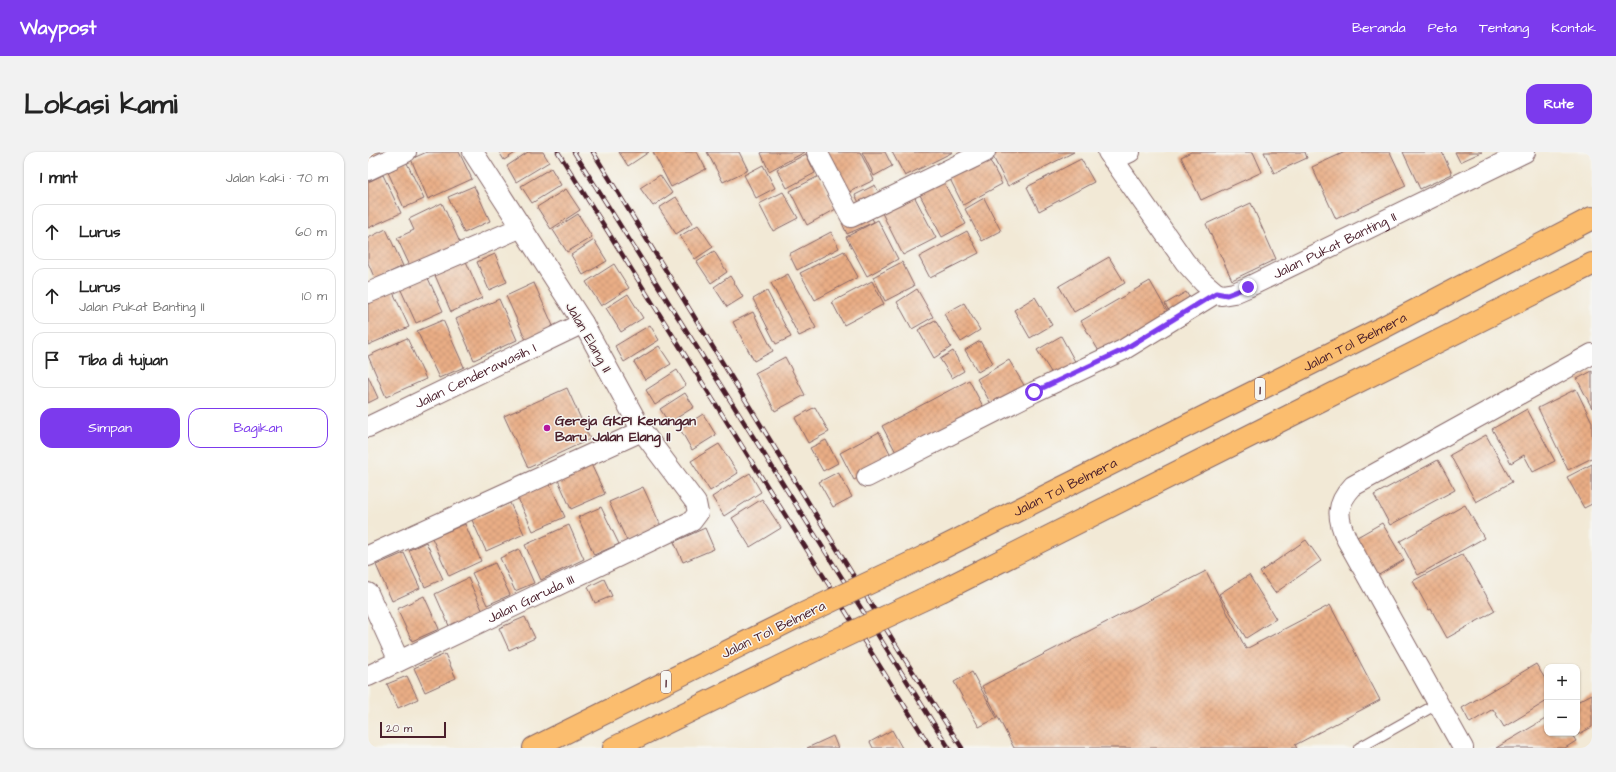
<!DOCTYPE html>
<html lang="id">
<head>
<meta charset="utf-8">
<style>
	:root { --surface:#fff; --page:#f2f2f2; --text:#222; --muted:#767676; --line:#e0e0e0; --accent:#7c3aed }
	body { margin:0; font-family:"Architects Daughter",sans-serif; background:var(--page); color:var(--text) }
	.controls { position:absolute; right:12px; bottom:12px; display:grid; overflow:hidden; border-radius:8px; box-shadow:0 1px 3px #0004 }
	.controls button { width:36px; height:36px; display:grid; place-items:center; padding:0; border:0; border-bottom:1px solid var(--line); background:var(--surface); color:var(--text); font:20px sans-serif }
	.scale { position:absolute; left:12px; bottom:10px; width:66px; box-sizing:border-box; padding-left:4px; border:2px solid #4a1f2b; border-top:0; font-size:11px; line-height:14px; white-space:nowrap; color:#4a1f2b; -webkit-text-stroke:3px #f6f6f2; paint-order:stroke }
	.stop { position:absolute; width:12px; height:12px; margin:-9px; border:3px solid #7c3aed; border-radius:50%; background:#fff }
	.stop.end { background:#7c3aed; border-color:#fff; box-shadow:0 1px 4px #0008 }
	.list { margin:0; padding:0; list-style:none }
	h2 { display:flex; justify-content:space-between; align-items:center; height:52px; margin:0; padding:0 16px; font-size:17px }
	h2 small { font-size:13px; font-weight:400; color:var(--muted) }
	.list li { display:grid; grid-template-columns:26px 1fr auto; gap:12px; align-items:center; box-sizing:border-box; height:56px; margin:0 8px 8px; padding:0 8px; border:1px solid var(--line); border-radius:12px }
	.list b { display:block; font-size:15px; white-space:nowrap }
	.list p { margin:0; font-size:13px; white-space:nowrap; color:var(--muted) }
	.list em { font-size:13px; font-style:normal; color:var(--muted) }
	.actions { display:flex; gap:8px; padding:12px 16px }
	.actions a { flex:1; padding:9px 0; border:1px solid var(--accent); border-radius:12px; text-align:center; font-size:14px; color:var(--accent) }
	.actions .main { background:var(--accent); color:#fff }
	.icon { flex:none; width:22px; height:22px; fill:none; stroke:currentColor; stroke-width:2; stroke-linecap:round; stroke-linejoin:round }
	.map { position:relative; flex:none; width:1224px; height:596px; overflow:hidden; border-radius:12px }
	header { display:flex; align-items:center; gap:24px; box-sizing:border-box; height:56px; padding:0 20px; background:var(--accent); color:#fff }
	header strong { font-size:19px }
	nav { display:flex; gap:22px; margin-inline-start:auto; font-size:14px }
	.intro { display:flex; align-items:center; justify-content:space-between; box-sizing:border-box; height:96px; padding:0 24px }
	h1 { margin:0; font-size:28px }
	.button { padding:10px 18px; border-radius:12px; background:var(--accent); color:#fff; font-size:14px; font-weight:700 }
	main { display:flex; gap:24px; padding:0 24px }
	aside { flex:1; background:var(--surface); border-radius:12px; box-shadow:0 1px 3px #0004 }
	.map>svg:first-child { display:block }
	.building { fill:url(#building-cross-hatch) }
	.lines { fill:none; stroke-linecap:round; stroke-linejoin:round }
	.lane-casing { stroke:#856667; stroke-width:12 }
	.street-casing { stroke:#856667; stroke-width:22 }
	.highway-casing { stroke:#856667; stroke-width:24 }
	.lane { stroke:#fff; stroke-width:10 }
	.street { stroke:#fff; stroke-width:20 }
	.highway { stroke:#fbbd6e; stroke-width:22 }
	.rail-casing { stroke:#4a1f2b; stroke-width:4.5 }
	.rail { stroke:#f6f6f2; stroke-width:3; stroke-dasharray:9; stroke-linecap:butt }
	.highway-bridge-casing { stroke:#856667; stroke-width:24; stroke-linecap:butt }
	.highway-bridge { stroke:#fbbd6e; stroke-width:22 }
	.route { stroke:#7c3aed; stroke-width:5 }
	.poi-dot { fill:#b5179e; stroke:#f6f6f2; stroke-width:1.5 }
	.labels { text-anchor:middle; stroke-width:3; stroke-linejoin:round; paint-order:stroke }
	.shield { fill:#f6f6f2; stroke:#7e6067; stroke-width:1 }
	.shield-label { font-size:13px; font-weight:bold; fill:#4a1f2b }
	.street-label { font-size:14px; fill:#4a1f2b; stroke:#f6f6f2 }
	.poi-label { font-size:14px; font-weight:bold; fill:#4a1f2b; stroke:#f6f6f2; text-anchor:start }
</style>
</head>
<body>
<header>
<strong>Waypost</strong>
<nav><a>Beranda</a><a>Peta</a><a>Tentang</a><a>Kontak</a></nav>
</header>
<div class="intro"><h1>Lokasi kami</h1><a class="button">Rute</a></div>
<main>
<aside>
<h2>1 mnt<small>Jalan kaki · 70 m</small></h2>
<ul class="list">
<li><svg class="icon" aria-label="ahead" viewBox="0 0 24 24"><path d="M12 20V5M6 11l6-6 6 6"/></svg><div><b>Lurus</b></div><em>60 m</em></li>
<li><svg class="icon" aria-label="ahead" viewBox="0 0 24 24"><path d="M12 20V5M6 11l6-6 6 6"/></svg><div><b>Lurus</b><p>Jalan Pukat Banting II</p></div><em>10 m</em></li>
<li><svg class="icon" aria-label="arrive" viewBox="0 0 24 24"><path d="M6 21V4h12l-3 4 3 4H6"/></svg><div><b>Tiba di tujuan</b></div></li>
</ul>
<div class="actions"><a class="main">Simpan</a><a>Bagikan</a></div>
</aside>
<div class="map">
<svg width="1224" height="596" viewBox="0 0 1224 596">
	<defs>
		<pattern id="building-cross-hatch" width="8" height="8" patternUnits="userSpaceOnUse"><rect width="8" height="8" fill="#e9ad85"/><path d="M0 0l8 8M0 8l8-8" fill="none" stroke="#c99473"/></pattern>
	</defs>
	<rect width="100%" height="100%" fill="#f6f6f2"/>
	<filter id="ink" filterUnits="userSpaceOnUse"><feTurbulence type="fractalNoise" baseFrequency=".025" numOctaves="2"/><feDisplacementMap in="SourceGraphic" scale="8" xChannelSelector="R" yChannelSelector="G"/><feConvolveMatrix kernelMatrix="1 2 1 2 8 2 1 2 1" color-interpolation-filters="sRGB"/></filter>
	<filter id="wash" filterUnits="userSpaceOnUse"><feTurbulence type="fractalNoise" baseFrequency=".012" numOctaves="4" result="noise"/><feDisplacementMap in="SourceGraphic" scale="16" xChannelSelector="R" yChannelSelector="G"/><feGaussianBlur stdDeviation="0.9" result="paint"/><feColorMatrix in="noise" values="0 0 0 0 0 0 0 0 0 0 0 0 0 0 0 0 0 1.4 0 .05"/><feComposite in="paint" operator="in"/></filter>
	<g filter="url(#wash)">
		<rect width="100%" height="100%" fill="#f2e9d6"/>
		<g id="blocks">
			<!-- building -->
			<g class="building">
				<polygon points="0,0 30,0 0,15"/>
				<polygon points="59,0 91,0 104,27 60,47 43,7"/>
				<polygon points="131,0 149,0 136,8"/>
				<polygon points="160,0 175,0 181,10 148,30 139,14"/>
				<polygon points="251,0 281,0 260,14"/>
				<polygon points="285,0 329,0 338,17 303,35"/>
				<polygon points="339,0 371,0 380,18 355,30"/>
				<polygon points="395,0 437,0 401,19 393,1"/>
				<polygon points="457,0 492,0 506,28 477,42"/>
				<polygon points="494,0 517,0 524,14 506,24"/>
				<polygon points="524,0 585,0 537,24"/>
				<polygon points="630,0 706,0 640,34 624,3"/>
				<polygon points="823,0 885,0 894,20 833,48 813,5"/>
				<polygon points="896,0 937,0 939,6 906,21"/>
				<polygon points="977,0 1022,0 1038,34 968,67 944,15"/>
				<polygon points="1035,0 1074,0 1084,22 1052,37"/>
				<polygon points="1087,0 1114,0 1092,10"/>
				<polygon points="438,2 447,21 419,36 409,17"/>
				<polygon points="620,5 634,32 595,53 581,25"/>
				<polygon points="713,7 726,30 671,59 659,35"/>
				<polygon points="38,9 56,47 36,56 19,18"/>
				<polygon points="395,13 407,36 388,46 376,23"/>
				<polygon points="183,16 193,33 164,51 153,34"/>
				<polygon points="15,23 33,61 0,76 0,30"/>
				<polygon points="292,23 304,41 285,54 272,36"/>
				<polygon points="451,24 468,57 439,73 422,39"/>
				<polygon points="575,29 598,72 574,85 551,41"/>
				<polygon points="507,33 514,47 495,58 487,43"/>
				<polygon points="106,34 122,69 96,81 80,45"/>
				<polygon points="198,37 212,58 183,77 169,55"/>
				<polygon points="415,40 430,66 405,79 391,52"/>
				<polygon points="545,42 568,86 535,103 513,59"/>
				<polygon points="308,45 325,71 308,82 291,56"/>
				<polygon points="616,46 633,79 614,89 597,57"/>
				<polygon points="74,51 93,93 43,116 29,86 46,78 41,67"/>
				<polygon points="883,51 908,107 864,128 838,72"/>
				<polygon points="500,59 506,70 479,82 474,71"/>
				<polygon points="210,62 224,85 199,100 185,78"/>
				<polygon points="510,68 530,107 499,124 478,85"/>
				<polygon points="330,73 345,95 327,107 312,84"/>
				<polygon points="18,77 35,114 7,127 0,111 0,86"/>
				<polygon points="599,79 611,101 562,126 551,105"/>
				<polygon points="463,80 471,96 429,118 421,102"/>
				<polygon points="226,88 239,109 215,123 203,103"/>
				<polygon points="346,99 359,120 343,131 329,110"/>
				<polygon points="476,99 490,125 447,148 432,121"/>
				<polygon points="127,102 139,130 121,138 109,110"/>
				<polygon points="741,105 757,131 706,160 691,134"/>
				<polygon points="97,107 114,146 83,160 66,121"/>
				<polygon points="534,110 546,134 517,149 505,125"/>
				<polygon points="246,112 261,136 233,154 218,130"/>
				<polygon points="420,122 448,176 431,184 403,131"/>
				<polygon points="59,124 75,159 48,171 32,136"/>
				<polygon points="362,124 375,145 359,155 346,135"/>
				<polygon points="504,129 516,152 476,173 464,150"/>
				<polygon points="782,129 803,166 735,206 713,169"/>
				<polygon points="166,131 186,176 158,188 138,144"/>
				<polygon points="549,137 565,165 544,177 529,150"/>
				<polygon points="24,138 41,175 0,193 0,149"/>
				<polygon points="399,139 423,185 408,192 385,147"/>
				<polygon points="818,140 826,153 805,166 797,152"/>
				<polygon points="260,142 275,166 253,180 238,156"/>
				<polygon points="667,145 684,173 662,186 646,158"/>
				<polygon points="131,147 149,188 106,208 88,167"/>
				<polygon points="596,151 612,178 593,190 576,162"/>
				<polygon points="385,160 405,199 386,209 365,170"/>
				<polygon points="75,168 96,215 71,226 49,179"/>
				<polygon points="567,168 583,195 566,206 550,178"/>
				<polygon points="282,173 291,188 256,210 247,194"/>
				<polygon points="693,184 710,215 688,228 669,198"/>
				<polygon points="39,186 58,227 18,245 0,204"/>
				<polygon points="612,189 625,211 610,220 597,198"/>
				<polygon points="291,194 303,212 277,228 266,210"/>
				<polygon points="585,199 596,219 584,226 572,207"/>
				<polygon points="417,205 437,243 407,259 387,221"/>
				<polygon points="641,208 660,240 627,259 609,227"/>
				<polygon points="309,218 318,233 287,253 278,238"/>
				<polygon points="1224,219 1224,256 1209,227"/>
				<polygon points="0,224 10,246 0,251"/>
				<polygon points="601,228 618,260 531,306 514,274"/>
				<polygon points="199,236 222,287 160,316 136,264"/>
				<polygon points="1208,237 1224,270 1224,306 1200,318 1170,256"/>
				<polygon points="317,241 326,255 301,271 292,257"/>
				<polygon points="447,255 461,280 440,291 427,266"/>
				<polygon points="1159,257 1187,309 1165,320 1156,303 1143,311 1124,277"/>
				<polygon points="335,262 348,283 324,298 312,277"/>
				<polygon points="511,280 525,307 486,328 472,301"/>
				<polygon points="1118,283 1144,330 1108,350 1082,303"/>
				<polygon points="458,288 470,311 455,319 442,296"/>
				<polygon points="351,292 370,321 342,339 323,309"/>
				<polygon points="1070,308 1087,338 1022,373 1006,343"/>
				<polygon points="223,312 237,342 203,357 190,328"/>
				<polygon points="1224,312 1224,352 1216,356 1199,325"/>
				<polygon points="470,320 484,345 465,355 451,330"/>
				<polygon points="382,321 393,340 356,364 344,345"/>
				<polygon points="181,330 197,365 165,379 149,344"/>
				<polygon points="275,335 293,374 259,389 241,350"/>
				<polygon points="394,347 413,376 382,395 364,366"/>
				<polygon points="142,351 156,382 118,399 104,368"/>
				<polygon points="1097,353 1116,386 1050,423 1032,389"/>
				<polygon points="233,355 251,392 226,403 210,365"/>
				<polygon points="1014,371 1036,408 1004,427 982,389"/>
				<polygon points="97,372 113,409 81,424 64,386"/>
				<polygon points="201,373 216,407 173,428 157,393"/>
				<polygon points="337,376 346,397 315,410 306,390"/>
				<polygon points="938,388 953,409 907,441 892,420"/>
				<polygon points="58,390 75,427 57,435 41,398"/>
				<polygon points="151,397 166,431 147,439 132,406"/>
				<polygon points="36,401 52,436 24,449 8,413"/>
				<polygon points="1095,402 1127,459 1079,486 1063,457 1061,458 1045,429"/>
				<polygon points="127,411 142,443 119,453 104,421"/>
				<polygon points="838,419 878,497 962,453 1012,548 927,593 929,596 646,596 614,534"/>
				<polygon points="881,423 908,467 878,486 851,442"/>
				<polygon points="100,426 115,460 82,476 67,442"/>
				<polygon points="236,427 244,444 227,451 220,435"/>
				<polygon points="56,444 71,477 44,489 29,457"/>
				<polygon points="157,465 167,486 141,498 131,476"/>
				<polygon points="77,502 88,526 57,540 46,516"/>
				<polygon points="1168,512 1179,530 1179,549 1136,575 1125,557 1102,571 1094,556"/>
				<polygon points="604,520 629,566 611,575 586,530"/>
				<polygon points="39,524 50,547 30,556 19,532"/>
				<polygon points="1224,542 1224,575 1209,583 1209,550"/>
				<polygon points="1179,566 1179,581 1203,581 1208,589 1197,596 1128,596"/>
				<polygon points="524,578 534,596 505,596 502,590"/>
				<polygon points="465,584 470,596 439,596"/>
			</g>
		</g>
	</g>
	<g filter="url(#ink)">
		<use href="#blocks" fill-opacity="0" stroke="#856667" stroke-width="1"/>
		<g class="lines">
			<defs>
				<polyline id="lane" points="991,596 1069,552"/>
				<g id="street">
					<polyline points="449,0 483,65 617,0"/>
					<path id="s1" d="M740,0L817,110L835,130L848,141L854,143L866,141L880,135L1157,0"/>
					<polyline points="745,8 762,0"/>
					<polyline points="0,18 38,0"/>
					<polyline points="0,141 154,75"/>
					<path id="s2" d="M0,275L215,171"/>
					<polyline points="499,325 666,240 755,198 848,141"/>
					<polyline points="0,404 274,279"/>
					<polyline points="0,441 31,509"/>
					<path id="s3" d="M0,524L324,369L330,361L328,351L274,279L215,171L105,0"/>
					<path d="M1095,596L979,388C969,366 967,353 985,334L1224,202"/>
				</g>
				<g id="highway">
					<path id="s4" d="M558,404L1014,176L1224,66"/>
					<polyline points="575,438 1224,112"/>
					<polyline points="166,596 431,464"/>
					<polyline points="246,596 447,498"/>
				</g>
			</defs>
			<!-- lane casing -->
			<use href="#lane" class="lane-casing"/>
			<!-- street casing -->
			<use href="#street" class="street-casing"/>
			<!-- highway casing -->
			<use href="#highway" class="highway-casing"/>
			<!-- lane -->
			<use href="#lane" class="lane"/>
			<!-- street -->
			<use href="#street" class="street"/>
			<!-- highway -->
			<use href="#highway" class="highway"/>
			<defs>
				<g id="rail">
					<polyline points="190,0 563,596"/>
					<polyline points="206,0 581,596"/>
					<polyline points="225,0 536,506 594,596"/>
				</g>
			</defs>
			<!-- rail casing -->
			<use href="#rail" class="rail-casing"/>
			<!-- rail -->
			<use href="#rail" class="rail"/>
			<defs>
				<g id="highway-bridge">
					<polyline points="431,464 558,404"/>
					<polyline points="447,498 575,438"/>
				</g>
			</defs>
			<!-- highway-bridge casing -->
			<use href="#highway-bridge" class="highway-bridge-casing"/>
			<!-- highway-bridge -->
			<use href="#highway-bridge" class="highway-bridge"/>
		</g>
	</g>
	<g class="lines" filter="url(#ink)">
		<!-- route -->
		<polyline class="route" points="666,240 755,198 848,141 859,143 880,135"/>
	</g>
	<!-- markers -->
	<circle class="poi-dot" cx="179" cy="276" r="4"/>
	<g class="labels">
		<!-- shield labels -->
		<g class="shield">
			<rect x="887" y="226" width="10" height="22" rx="3"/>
			<rect x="293" y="519" width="10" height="22" rx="3"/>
		</g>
		<g class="shield-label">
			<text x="892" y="242">1</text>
			<text x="298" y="535">1</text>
		</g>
		<!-- street labels -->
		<g class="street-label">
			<text dy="5" stroke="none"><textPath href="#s1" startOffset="308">Jalan Pukat Banting II</textPath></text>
			<text transform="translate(221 185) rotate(60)" y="5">Jalan Elang II</text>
			<text dy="5" stroke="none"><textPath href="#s4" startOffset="479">Jalan Tol Belmera</textPath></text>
			<text dy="5" stroke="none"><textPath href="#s2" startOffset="119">Jalan Cenderawasih I</textPath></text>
			<text dy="5" stroke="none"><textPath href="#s4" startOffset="155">Jalan Tol Belmera</textPath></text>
			<text dy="5" stroke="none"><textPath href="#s3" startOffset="180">Jalan Garuda III</textPath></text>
			<text transform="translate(405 477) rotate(-26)" y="5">Jalan Tol Belmera</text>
		</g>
		<!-- poi labels -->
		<g class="poi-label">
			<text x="187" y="273">Gereja GKPI Kenangan<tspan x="187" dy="16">Baru Jalan Elang II</tspan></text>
		</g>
	</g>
</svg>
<div class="controls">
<button>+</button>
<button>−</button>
</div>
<div class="scale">20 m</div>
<div class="stop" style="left:666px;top:240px"></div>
<div class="stop end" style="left:880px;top:135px"></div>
</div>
</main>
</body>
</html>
